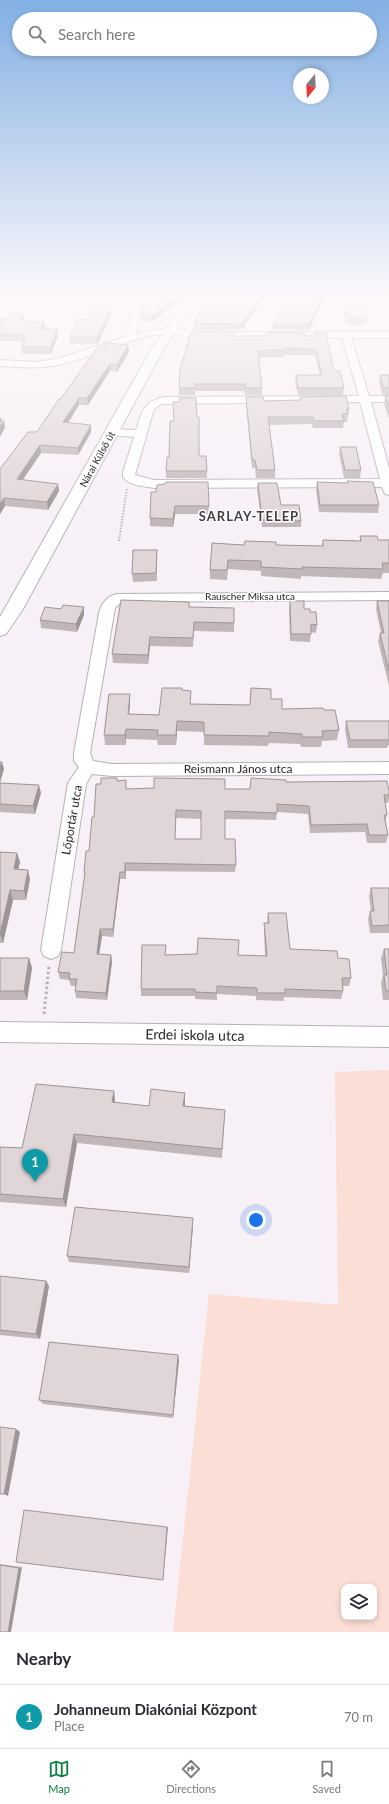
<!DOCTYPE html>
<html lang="en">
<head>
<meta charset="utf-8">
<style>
	:root { --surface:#fff; --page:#f7f7f7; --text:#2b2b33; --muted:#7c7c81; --line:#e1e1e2; --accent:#0b8043 }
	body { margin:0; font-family:Lato,sans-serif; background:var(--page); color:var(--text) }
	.controls { position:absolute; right:12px; bottom:12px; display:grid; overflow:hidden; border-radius:8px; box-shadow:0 2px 6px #0003 }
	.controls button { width:36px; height:36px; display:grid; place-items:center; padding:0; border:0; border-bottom:1px solid var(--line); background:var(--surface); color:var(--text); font:20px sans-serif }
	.compass { position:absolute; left:293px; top:68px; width:36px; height:36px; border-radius:50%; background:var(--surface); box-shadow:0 2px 6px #0003; rotate:198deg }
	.you { position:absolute; left:256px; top:1220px; width:14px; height:14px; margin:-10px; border:3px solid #fff; border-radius:50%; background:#1a73e8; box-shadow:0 0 0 6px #1a73e833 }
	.badge { display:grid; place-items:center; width:26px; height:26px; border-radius:50%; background:var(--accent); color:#fff; font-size:13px; font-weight:700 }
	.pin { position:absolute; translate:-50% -33px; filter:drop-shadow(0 1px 2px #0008) }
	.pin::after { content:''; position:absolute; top:21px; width:14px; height:12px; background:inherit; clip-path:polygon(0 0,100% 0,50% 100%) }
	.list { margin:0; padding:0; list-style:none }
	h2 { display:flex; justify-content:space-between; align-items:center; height:52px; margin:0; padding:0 16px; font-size:17px }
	h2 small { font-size:13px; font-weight:400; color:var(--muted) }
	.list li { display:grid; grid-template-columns:26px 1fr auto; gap:12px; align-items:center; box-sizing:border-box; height:64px; padding:0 16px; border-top:1px solid var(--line) }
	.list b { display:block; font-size:15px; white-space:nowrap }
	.list p { margin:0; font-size:13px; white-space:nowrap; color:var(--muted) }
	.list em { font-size:13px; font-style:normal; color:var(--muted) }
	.icon { flex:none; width:22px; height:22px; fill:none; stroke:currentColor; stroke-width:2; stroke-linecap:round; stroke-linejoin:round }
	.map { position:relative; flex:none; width:389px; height:1632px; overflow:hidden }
	.search { position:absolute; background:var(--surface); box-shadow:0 2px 6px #0003; left:12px; right:12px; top:12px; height:44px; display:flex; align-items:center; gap:10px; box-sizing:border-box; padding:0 14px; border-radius:22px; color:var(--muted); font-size:15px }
	.sheet { height:116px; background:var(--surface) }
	nav { display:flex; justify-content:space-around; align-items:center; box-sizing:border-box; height:56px; border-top:1px solid var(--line); background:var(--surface); font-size:11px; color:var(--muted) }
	nav a { display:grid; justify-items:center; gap:2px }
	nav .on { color:var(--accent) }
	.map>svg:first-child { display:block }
	.green { fill:#fbded5; fill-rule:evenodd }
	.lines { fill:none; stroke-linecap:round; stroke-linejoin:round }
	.minor-casing { stroke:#b9b1b8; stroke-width:2 }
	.tertiary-casing { stroke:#b9b1b8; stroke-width:2 }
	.path-far1 { stroke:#b9b3b9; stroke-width:2; stroke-dasharray:1.5 1.5; stroke-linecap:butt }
	.path { stroke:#b9b3b9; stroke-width:3; stroke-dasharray:2.5 2.5; stroke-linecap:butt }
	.minor { fill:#fff; fill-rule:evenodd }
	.tertiary { fill:#fff; fill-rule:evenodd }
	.wall { fill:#c1b7b9; fill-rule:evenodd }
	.shaded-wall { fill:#9d9596 }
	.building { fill:#e0d5d7; stroke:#9d9596; fill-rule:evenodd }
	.labels { text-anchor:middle; stroke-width:3; stroke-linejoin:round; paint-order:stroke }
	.far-street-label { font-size:10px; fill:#292629; stroke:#fff }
	.street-label { font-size:12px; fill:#292629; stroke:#fff }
	.far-district-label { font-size:13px; font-weight:bold; letter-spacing:1px; fill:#433d43; stroke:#fff }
	.near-street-label { font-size:14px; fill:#292629; stroke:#fff }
</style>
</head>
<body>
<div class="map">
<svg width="389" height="1632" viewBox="0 0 389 1632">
	<rect width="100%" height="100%" fill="#f8f0f7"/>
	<!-- green -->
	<path class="green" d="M389,1070V1632H173L209,1294L338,1305L335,1072ZM344,1587H374V1617H344Z"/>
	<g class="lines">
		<defs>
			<g id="minor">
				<path d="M137,295H146L135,334L169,328L188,331L241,332H389V338H351L369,396H389V402H371L389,468V495L385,494L382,487L154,488C144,486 129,486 123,477V472L134,437L111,435L105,432L111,429L136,430C142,411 143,402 164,397L359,396L342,338L188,337C182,336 176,334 170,334C137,332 91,359 58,365C38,369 20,367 0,366V360L35,362L57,359L125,337ZM360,402L380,479L154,480L135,475L154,409L161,404Z"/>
				<path d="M389,592V600L121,602L115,608L90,753L93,761L112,764L389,762V774L112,776L92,774L86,784L61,950L58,956L51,959L44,956L41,950L68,783L79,767L74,761V753L99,613C101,604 107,596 117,594Z"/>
				<polygon points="0,1022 389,1027 389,1047 0,1042"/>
			</g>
			<polygon id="tertiary" points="198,295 210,295 180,324 163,350 23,609 6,634 0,636 0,617 151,350 172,320"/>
		</defs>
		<!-- minor casing -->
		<use href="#minor" class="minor-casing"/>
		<!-- tertiary casing -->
		<use href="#tertiary" class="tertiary-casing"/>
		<!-- path-far1 -->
		<polyline class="path-far1" points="119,541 127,488"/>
		<!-- path -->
		<polyline class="path" points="44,1014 49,966"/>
		<!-- minor -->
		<use href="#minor" class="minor"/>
		<!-- tertiary -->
		<use href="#tertiary" class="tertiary"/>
	</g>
	<!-- wall -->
	<g class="wall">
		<polygon points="146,295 187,295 151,322 141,320 140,314"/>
		<polygon points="213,295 252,295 249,298 259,299 259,305 241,330 194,330 194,323"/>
		<polygon points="326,295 309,330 272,330 273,324 299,305"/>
		<polygon points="344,303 367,318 366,325 347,325 343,309"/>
		<polygon points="112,312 98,344 70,344 70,337 89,320"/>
		<polygon points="23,314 24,320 45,329 57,329 58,336 51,354 22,354 21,347 23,341 0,341 0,319 6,320"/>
		<polygon points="305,333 305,336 314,336 314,333 344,388 343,395 298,395 295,382 296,375 320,375 315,355 283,355 283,357 259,357 262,388 262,395 245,395 244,391 195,391 195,395 179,395 179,388 235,336 266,336"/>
		<polygon points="128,345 129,352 117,372 110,371 88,405 79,405 68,423 91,432 78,455 41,453 23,480 58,484 59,491 48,510 5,506 0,514 0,469 37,432 60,400"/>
		<polygon points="380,375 389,375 389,396 382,394 379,382"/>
		<polygon points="385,396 389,396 389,419 384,404"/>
		<polygon points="246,397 264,401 300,400 300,397 349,409 347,422 344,422 343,428 313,428 312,424 269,425 275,470 275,478 256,478 255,468 252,468 246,405"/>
		<polygon points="340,447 361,470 360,478 344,478 339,454"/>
		<polygon points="199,456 207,471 207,478 166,478 166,471"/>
		<polygon points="347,481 379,505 378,513 319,512 316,490 317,482 347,483"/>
		<polygon points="258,483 281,505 301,521 301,527 262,527 257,489"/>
		<polygon points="156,492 209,506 208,514 175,514 173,527 150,526 150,518"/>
		<polygon points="360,536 378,540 389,540 389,573 383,573 381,579 301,576 301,579 261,576 261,571 228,569 227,580 210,579 210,570 244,545 322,546 323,540 360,541"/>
		<polygon points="157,550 157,581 133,582 132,574"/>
		<polygon points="290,601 310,612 317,625 316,633 311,632 310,642 290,641 289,609"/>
		<polygon points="377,601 389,601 389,686 378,641 380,633 381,633 376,609"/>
		<polygon points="189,607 234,623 234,632 194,631 193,647 150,646 148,664 113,663 112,654"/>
		<polygon points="84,615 77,632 41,628 40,620"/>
		<polygon points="251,688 271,699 282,709 324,710 339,730 337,740 322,741 321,747 301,747 300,744 269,743 268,746 204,745 204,732 177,731 176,745 158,745 157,740 126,739 126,745 105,745 104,735 130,694 130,704 129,714 159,715 182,690 191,704 250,705"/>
		<polygon points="346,721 389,721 389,745 388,745 387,748 348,748 345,729"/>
		<path d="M117,781L127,789H250L286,782L389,791V798L388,803H385L387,815L385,822L388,835L386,843H367L365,832L310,833L308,814L277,812L276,820L225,819V839L236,865L235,872L126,871V879H120L113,937L102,936L99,954L111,955L112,962L107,1000L76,998L75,991L76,986H71L69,980L60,979L58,972L74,953L85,878L84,872L89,851L94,817L101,784ZM176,818L201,819V839H175Z"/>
		<polygon points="0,783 41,793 35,814 0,812"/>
		<polygon points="0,852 17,853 20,862 18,869 30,879 26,900 13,900 3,943 0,943"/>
		<polygon points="371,888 389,888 389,933 370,933 368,919 370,911 371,911 369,896"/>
		<polygon points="268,913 290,949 338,958 351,978 349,986 343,986 343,991 341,999 284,997 284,1001 256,1000 256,996 217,994 217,1000 195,999 195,996 141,996 141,989 166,955 265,956 264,932 264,923 267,923"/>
		<polygon points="384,949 389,949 389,1000 383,1000 381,983 383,975 381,958"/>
		<polygon points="0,958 29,958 32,968 27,1000 0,1000"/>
		<polygon points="114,1091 115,1101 115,1103 149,1106 185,1093 185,1106 225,1110 222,1158 77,1143 66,1207 0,1202 0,1147 22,1148"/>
		<polygon points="193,1225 189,1273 69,1262 67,1256"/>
		<polygon points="0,1276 46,1281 49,1286 40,1339 0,1335"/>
		<polygon points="179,1360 173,1418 43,1404 39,1400"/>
		<polygon points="0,1564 22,1567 0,1632"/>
	</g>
	<!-- shaded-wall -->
	<g class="shaded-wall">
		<polygon points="179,295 187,295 151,322 151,316"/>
		<polygon points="244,295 252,295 242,303 242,297"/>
		<polygon points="323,295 326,295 309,330 309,324"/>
		<polygon points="259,299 259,305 241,330 241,324"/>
		<polygon points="112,306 112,312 98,344 97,337"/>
		<polygon points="23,314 24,321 20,320"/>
		<polygon points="44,322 45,329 40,329"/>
		<polygon points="57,329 58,336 51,354 51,347"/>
		<polygon points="128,345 129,352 117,372 117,365"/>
		<polygon points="110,364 110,371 88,405 87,398"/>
		<polygon points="79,398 79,405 64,429 63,422"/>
		<polygon points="1,417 2,424 4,421 5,428 0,437 0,419"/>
		<polygon points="91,425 91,432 78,455 78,448"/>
		<polygon points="40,445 41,453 18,486 17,479"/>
		<polygon points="58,484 59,491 48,510 47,502"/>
		<polygon points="4,498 5,506 0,514 0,504"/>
		<polygon points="175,506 175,514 173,527 173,519"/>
		<polygon points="84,607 84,615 77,632 76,624"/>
		<polygon points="150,637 150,646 148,664 148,655"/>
		<polygon points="130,694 130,704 128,725 128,714"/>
		<polygon points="177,721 177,731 176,745 176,735"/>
		<polygon points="126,729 126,745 125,735"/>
		<polygon points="2,762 4,769 0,783 0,768"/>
		<polygon points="39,785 41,793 35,814 33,806"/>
		<polygon points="17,853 20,862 16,879 14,869"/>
		<polygon points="125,863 126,871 126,879 125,872"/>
		<polygon points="28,870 30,879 26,900 24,891"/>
		<polygon points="120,872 120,879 113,937 113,929"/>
		<polygon points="10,890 13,900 3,943 0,934"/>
		<polygon points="100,929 102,936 98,961 97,954"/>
		<polygon points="111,955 112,962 107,1000 106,993"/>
		<polygon points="29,958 32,968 27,1000 24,991"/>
		<polygon points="114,1091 115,1101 113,1112 112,1102"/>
		<polygon points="185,1093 185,1102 184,1116 183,1106"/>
		<polygon points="74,1134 77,1143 66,1207 63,1199"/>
		<polygon points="193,1218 193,1225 189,1273 189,1267"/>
		<polygon points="46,1281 49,1286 40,1339 36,1334"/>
		<polygon points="178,1355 179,1360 173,1418 173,1415"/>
		<polygon points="16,1429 20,1432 8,1496 4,1494"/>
		<polygon points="167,1527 168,1527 163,1580"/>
		<polygon points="22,1567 11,1632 8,1632 19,1568"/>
	</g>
	<!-- building -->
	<g class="building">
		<polygon points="146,295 179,295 151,316 140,314"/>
		<polygon points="213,295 244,295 242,297 259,299 241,324 194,323 196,318"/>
		<polygon points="304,295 323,295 309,324 273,324 285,303 299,305"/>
		<polygon points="344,303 363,304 367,318 347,318"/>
		<polygon points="96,305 112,306 97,337 70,337 78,319 89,320"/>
		<polygon points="9,314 23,314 20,320 44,322 40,329 57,329 51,347 21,347 26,335 0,334 0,319 6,320"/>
		<polygon points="191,332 235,332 233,336 266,336 268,332 305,333 303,336 315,336 314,333 326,333 334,371 340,371 344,388 298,388 296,375 322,375 316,349 283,348 283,350 258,351 262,388 245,388 245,384 195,384 195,388 179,388 180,370"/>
		<polygon points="108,343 128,345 117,365 110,364 87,398 79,398 63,422 91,425 78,448 40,445 17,479 58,484 47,502 4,498 0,504 0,469 28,432 37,432 59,399 60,400 97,348"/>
		<polygon points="380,375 389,375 389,388 383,387"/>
		<polygon points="346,396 349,409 347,409 348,414 342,414 344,421 314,421 313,417 268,417 275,470 257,470 255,460 252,460 246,397 263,397 264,401 301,400 300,397"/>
		<polygon points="385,396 389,396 389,408"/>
		<polygon points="179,398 196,398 197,417 199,417 199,456 206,456 207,471 166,471 167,457 169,457 170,421 174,421 173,402 179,402"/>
		<polygon points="0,421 4,421 0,427"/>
		<polygon points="340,447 356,447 361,470 345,470"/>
		<polygon points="347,481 373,482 379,505 320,505 317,482 348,483"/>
		<polygon points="166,482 208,482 209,506 175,506 173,519 150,518 151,492 156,492 157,485 165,484"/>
		<polygon points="258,483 277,483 281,505 299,505 301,521 262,520"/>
		<polygon points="360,536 377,536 378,540 389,540 389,563 382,563 383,569 302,567 302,569 261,567 261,561 228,560 227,570 210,570 212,543 244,545 245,541 276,542 276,545 323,546 323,540 361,541"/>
		<polygon points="133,550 157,550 156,573 132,574"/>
		<polygon points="121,600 189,602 189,607 234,608 234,623 194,622 193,638 150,637 148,655 112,654"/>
		<polygon points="290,601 304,601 304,609 310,609 310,612 316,612 317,625 311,624 311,634 291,634"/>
		<polygon points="377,601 389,601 389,671 380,633 384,633"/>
		<polygon points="63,605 84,607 76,624 40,620 45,607 61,609"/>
		<polygon points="162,688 182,688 182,690 191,691 190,704 250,705 251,688 271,689 271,699 282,699 282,709 323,708 324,710 335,710 339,730 322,731 323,737 302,737 302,734 269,732 269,736 204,735 204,722 177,721 176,735 157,735 158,730 126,729 125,735 104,735 109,694 130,694 128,714 159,715"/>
		<polygon points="346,721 389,721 389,740 350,740"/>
		<polygon points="0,762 2,762 0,768"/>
		<path d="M101,778H117V781L126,780V789L154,788V778L225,779V789H250L251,778L286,780V782L387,781L389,791V795H384L387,815H384L388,835H369L367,824L311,825L309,806L277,804V813L225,811V839H235L236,865L125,863V872H120L113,929H100L97,954L111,955L106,993L75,991L77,979H69L70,973L58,972L62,952L74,953L85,872H84L86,851H89L92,817H94L96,784H101ZM176,810L201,811V839H175Z"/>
		<polygon points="0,783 39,785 33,806 0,804"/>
		<polygon points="0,852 17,853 14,869 28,870 24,891 10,890 0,934"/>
		<polygon points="371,888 389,888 389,925 372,926 370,911 374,911"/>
		<polygon points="268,913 286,913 290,949 337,951 338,958 349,959 351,978 342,978 343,991 285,989 285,993 257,993 257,988 217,986 217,993 195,992 195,989 141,989 142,945 166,945 165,955 197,954 198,938 239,940 238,955 267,956 264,923 269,923"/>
		<polygon points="384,949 389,949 389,991 386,991 384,975 387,975"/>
		<polygon points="0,958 29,958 24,991 0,991"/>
		<polygon points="36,1084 114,1091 112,1102 149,1106 151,1089 185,1093 183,1106 225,1110 222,1149 74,1134 63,1199 0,1194 0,1147 22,1148"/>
		<polygon points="75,1207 193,1218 189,1267 67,1256"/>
		<polygon points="0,1276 46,1281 36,1334 0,1330"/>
		<polygon points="49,1342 178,1355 173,1415 39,1400"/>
		<polygon points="0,1427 16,1429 4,1494 0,1494"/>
		<polygon points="24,1510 167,1527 163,1580 16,1562"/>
		<polygon points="0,1565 19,1568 8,1632 0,1632"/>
	</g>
	<!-- sky -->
	<linearGradient id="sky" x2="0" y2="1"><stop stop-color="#82b0e4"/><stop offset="0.56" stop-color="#fcf8fb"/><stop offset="1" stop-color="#fcf8fb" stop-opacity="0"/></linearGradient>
	<rect width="389" height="524" fill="url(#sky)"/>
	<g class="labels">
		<!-- far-street labels -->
		<g class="far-street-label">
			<text transform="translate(97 459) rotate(-61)" y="4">Nárai Külső út</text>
			<text x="250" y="600">Rauscher Miksa utca</text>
		</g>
		<!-- street labels -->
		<g class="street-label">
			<text x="238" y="773">Reismann János utca</text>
			<text transform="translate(72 820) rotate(-80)" y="4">Lőportár utca</text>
		</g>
		<!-- far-district labels -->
		<g class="far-district-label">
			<text x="249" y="521">SARLAY-TELEP</text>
		</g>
		<!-- near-street labels -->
		<g class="near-street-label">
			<text transform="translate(195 1035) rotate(1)" y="5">Erdei iskola utca</text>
		</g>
	</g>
</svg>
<div class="controls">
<button><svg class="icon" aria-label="layers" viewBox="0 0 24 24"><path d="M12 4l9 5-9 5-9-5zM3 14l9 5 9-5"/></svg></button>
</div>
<svg class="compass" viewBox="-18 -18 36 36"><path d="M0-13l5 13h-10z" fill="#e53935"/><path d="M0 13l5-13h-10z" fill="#7c7c81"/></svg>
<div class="you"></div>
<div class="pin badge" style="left:35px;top:1182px;background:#0f9aa8">1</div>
<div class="search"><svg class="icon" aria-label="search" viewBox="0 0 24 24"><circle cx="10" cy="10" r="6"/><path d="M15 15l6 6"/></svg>Search here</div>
</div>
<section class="sheet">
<h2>Nearby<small></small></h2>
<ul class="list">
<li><span class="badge" style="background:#0f9aa8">1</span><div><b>Johanneum Diakóniai Központ</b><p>Place</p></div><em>70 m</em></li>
</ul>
</section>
<nav>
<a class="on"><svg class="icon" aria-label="map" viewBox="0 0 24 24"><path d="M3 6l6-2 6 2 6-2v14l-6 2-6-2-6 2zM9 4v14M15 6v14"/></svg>Map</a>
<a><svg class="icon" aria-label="directions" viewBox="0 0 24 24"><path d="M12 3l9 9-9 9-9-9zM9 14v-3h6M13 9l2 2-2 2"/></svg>Directions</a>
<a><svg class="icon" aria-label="saved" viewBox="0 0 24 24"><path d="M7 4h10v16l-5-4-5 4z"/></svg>Saved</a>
</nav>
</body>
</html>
